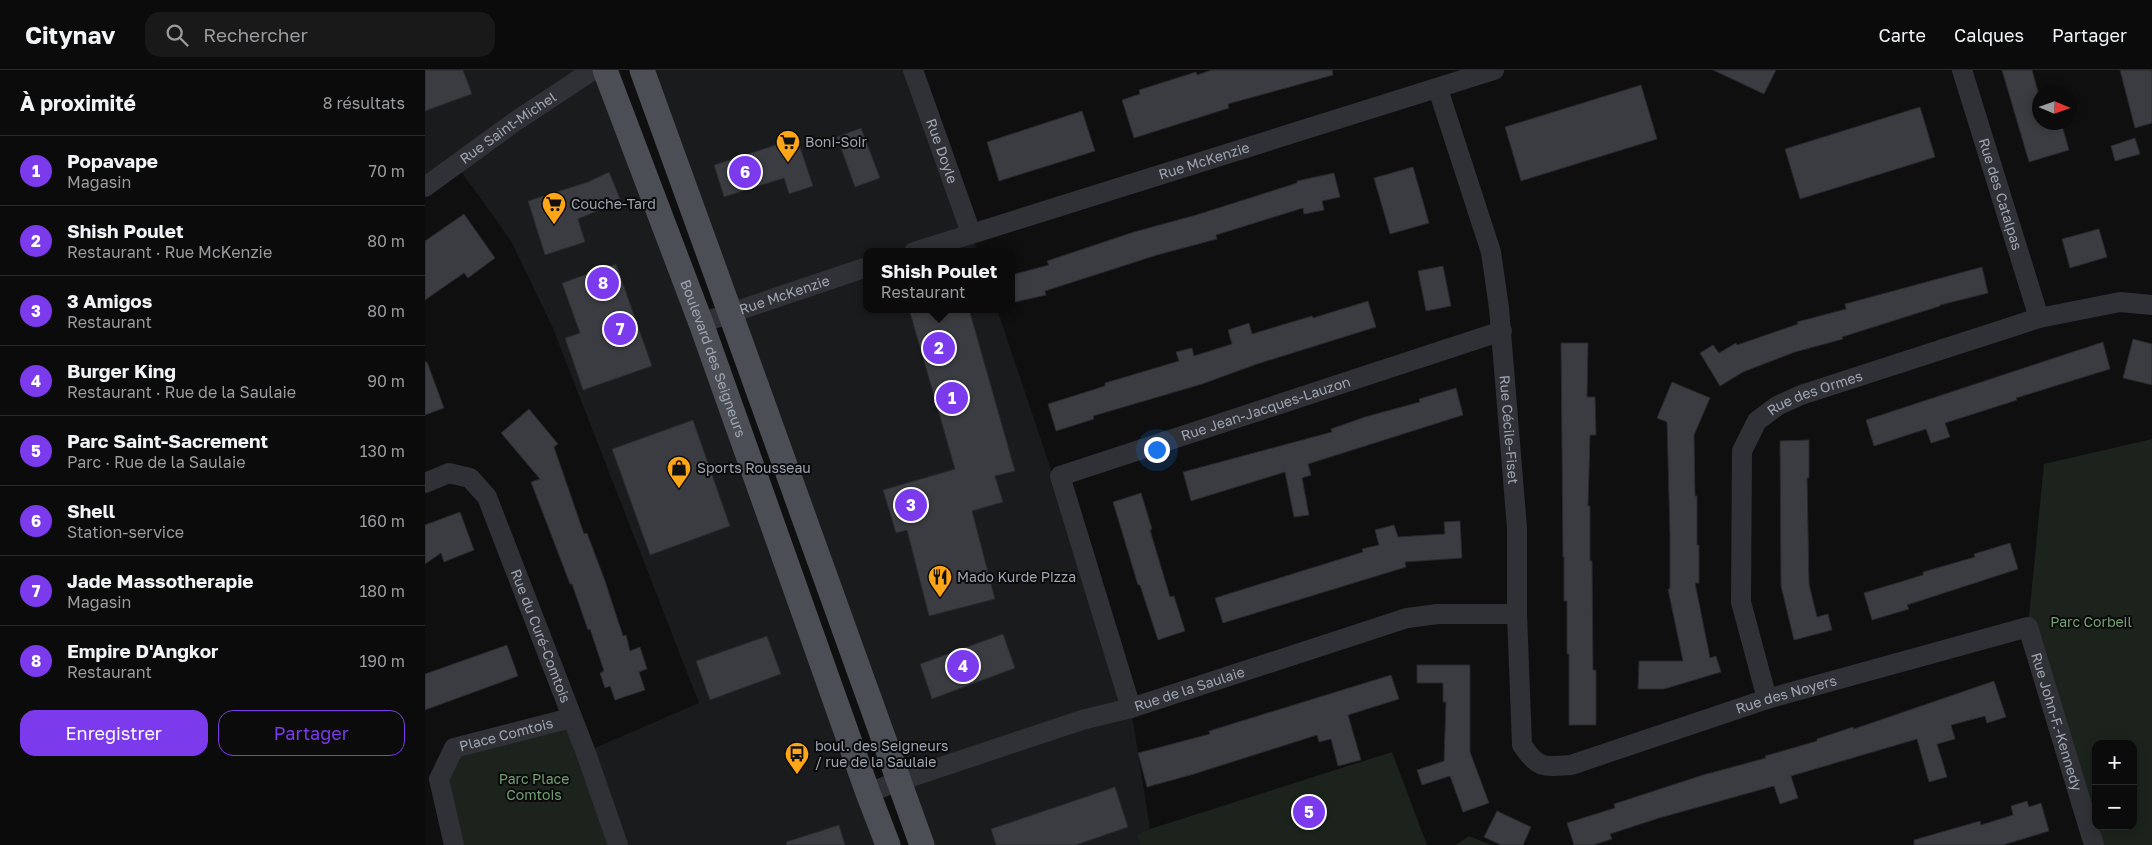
<!DOCTYPE html>
<html lang="fr">
<head>
<meta charset="utf-8">
<style>
	:root { --surface:#0b0b0c; --page:#19191a; --text:#f1f3f6; --muted:#9a9b9d; --line:#2b2b2d; --accent:#7c3aed }
	body { margin:0; font-family:"Golos Text",sans-serif; background:var(--page); color:var(--text) }
	.controls { position:absolute; right:15px; bottom:15px; display:grid; overflow:hidden; border-radius:10px; box-shadow:0 2px 8px #0003 }
	.controls button { width:45px; height:45px; display:grid; place-items:center; padding:0; border:0; border-bottom:1px solid var(--line); background:var(--surface); color:var(--text); font:25px sans-serif }
	.compass { position:absolute; left:1607px; top:15px; width:45px; height:45px; border-radius:50%; background:var(--surface); box-shadow:0 2px 8px #0003; rotate:92deg }
	.you { position:absolute; left:731px; top:379px; width:18px; height:18px; margin:-12px; border:4px solid #fff; border-radius:50%; background:#1a73e8; box-shadow:0 0 0 8px #1a73e833 }
	.badge { display:grid; place-items:center; width:32px; height:32px; border-radius:50%; background:var(--accent); color:#fff; font-size:16px; font-weight:700 }
	.pin { position:absolute; translate:-50% -50%; border:2px solid #fff; box-shadow:0 1px 5px #0006 }
	.popup { position:absolute; left:438px; top:178px; width:152px; height:65px; box-sizing:border-box; display:grid; place-content:center; border-radius:10px; background:var(--surface); filter:drop-shadow(0 1px 4px #0005); font-size:16px; white-space:nowrap; color:var(--muted) }
	.popup b { font-size:19px; color:var(--text) }
	.popup::after { content:''; position:absolute; left:50%; top:100%; margin-left:-10px; border:10px solid transparent; border-top-color:var(--surface) }
	.list { margin:0; padding:0; list-style:none }
	h2 { display:flex; justify-content:space-between; align-items:center; height:65px; margin:0; padding:0 20px; font-size:21px }
	h2 small { font-size:16px; font-weight:400; color:var(--muted) }
	.list li { display:grid; grid-template-columns:32px 1fr auto; gap:15px; align-items:center; box-sizing:border-box; height:70px; padding:0 20px; border-top:1px solid var(--line) }
	.list b { display:block; font-size:19px; white-space:nowrap }
	.list p { margin:0; font-size:16px; white-space:nowrap; color:var(--muted) }
	.list em { font-size:16px; font-style:normal; color:var(--muted) }
	.actions { display:flex; gap:10px; padding:15px 20px }
	.actions a { flex:1; padding:11px 0; border:1px solid var(--accent); border-radius:15px; text-align:center; font-size:18px; color:var(--accent) }
	.actions .main { background:var(--accent); color:#fff }
	.icon { flex:none; width:28px; height:28px; fill:none; stroke:currentColor; stroke-width:2; stroke-linecap:round; stroke-linejoin:round }
	.map { position:relative; flex:none; width:1727px; height:775px; overflow:hidden }
	header { display:flex; align-items:center; gap:30px; box-sizing:border-box; height:70px; padding:0 25px; background:var(--surface); border-bottom:1px solid var(--line) }
	header strong { font-size:24px }
	nav { display:flex; gap:28px; margin-inline-start:auto; font-size:18px }
	.search { width:350px; height:45px; background:var(--page); display:flex; align-items:center; gap:12px; box-sizing:border-box; padding:0 18px; border-radius:15px; color:var(--muted); font-size:19px }
	main { display:flex }
	aside { flex:1; background:var(--surface) }
	.map>svg:first-child { display:block }
	.built { fill:#1a1b1d }
	.green { fill:#1b231c; fill-rule:evenodd }
	.building { fill:#3b3c41; stroke:#29292d }
	.lines { fill:none; stroke-linecap:round; stroke-linejoin:round }
	.minor { stroke:#303136; stroke-width:20 }
	.major { stroke:#4b4e55; stroke-width:25 }
	.labels { text-anchor:middle; stroke-width:4; stroke-linejoin:round; paint-order:stroke }
	.street-label { font-size:14px; fill:#9ea6b3; stroke:#0a0a0b }
	.poi-label { font-size:14px; fill:#9ea6b3; stroke:#0a0a0b; text-anchor:start }
	.park-label { font-size:14px; fill:#73a074; stroke:#0a0a0b }
</style>
</head>
<body>
<header>
<strong>Citynav</strong>
<div class="search"><svg class="icon" aria-label="search" viewBox="0 0 24 24"><circle cx="10" cy="10" r="6"/><path d="M15 15l6 6"/></svg>Rechercher</div>
<nav><a>Carte</a><a>Calques</a><a>Partager</a></nav>
</header>
<main>
<aside>
<h2>À proximité<small>8 résultats</small></h2>
<ul class="list">
<li><span class="badge">1</span><div><b>Popavape</b><p>Magasin</p></div><em>70 m</em></li>
<li><span class="badge">2</span><div><b>Shish Poulet</b><p>Restaurant · Rue McKenzie</p></div><em>80 m</em></li>
<li><span class="badge">3</span><div><b>3 Amigos</b><p>Restaurant</p></div><em>80 m</em></li>
<li><span class="badge">4</span><div><b>Burger King</b><p>Restaurant · Rue de la Saulaie</p></div><em>90 m</em></li>
<li><span class="badge">5</span><div><b>Parc Saint-Sacrement</b><p>Parc · Rue de la Saulaie</p></div><em>130 m</em></li>
<li><span class="badge">6</span><div><b>Shell</b><p>Station-service</p></div><em>160 m</em></li>
<li><span class="badge">7</span><div><b>Jade Massotherapie</b><p>Magasin</p></div><em>180 m</em></li>
<li><span class="badge">8</span><div><b>Empire D'Angkor</b><p>Restaurant</p></div><em>190 m</em></li>
</ul>
<div class="actions"><a class="main">Enregistrer</a><a>Partager</a></div>
</aside>
<div class="map">
<svg width="1727" height="775" viewBox="0 0 1727 775">
	<rect width="100%" height="100%" fill="#0f0f10"/>
	<!-- built -->
	<g class="built">
		<polygon points="0,0 180,0 463,775 193,775 165,680 274,633 127,256 86,171 31,94 0,117"/>
		<polygon points="220,0 488,0 553,182 442,182 442,239 572,239 706,638 725,759 711,764 715,775 501,775"/>
	</g>
	<!-- green -->
	<g class="green">
		<path d="M1727,369V775H1668L1603,557L1619,394ZM1671,674H1708V756H1671Z"/>
		<polygon points="146,648 193,775 29,775 14,709 29,678"/>
		<polygon points="967,682 1002,775 715,775 711,764 725,759"/>
		<polygon points="1044,766 1066,775 1031,775"/>
	</g>
	<!-- building -->
	<g class="building">
		<polygon points="0,0 38,0 47,24 0,41"/>
		<polygon points="787,0 907,0 908,5 803,34 804,38 709,68 697,30 715,24 714,20 771,2 772,5"/>
		<polygon points="1288,0 1351,0 1339,24"/>
		<polygon points="1577,0 1607,0 1614,25 1614,52 1636,52 1644,80 1604,92"/>
		<polygon points="1695,0 1727,0 1727,53 1710,58"/>
		<polygon points="1216,15 1232,69 1096,111 1080,57"/>
		<polygon points="1495,37 1510,87 1375,129 1360,79"/>
		<polygon points="657,41 670,81 574,111 562,72"/>
		<polygon points="436,58 455,108 430,117 412,67"/>
		<polygon points="372,68 388,116 364,124 359,108 299,127 289,95"/>
		<polygon points="1710,68 1715,84 1690,91 1686,76"/>
		<polygon points="988,97 1004,153 965,164 949,108"/>
		<polygon points="184,102 196,131 153,149 160,172 120,185 103,131 163,112"/>
		<polygon points="909,103 915,127 897,131 899,140 879,144 878,138 791,165 792,169 732,185 620,221 621,225 586,233 586,205 624,195 622,191 709,162 771,145 872,113 872,111"/>
		<polygon points="39,144 70,188 43,208 39,203 0,230 0,171"/>
		<polygon points="1674,159 1682,187 1645,198 1637,169"/>
		<polygon points="191,194 227,296 158,320 140,268 155,263 137,213"/>
		<polygon points="1018,196 1026,236 1001,241 993,201"/>
		<polygon points="1557,197 1563,223 1515,235 1515,236 1417,267 1418,269 1370,282 1318,302 1295,316 1275,283 1288,275 1294,283 1311,273 1312,275 1373,254 1372,252 1421,239 1420,234"/>
		<polygon points="943,231 951,257 832,294 777,314 668,346 669,349 631,361 623,334 680,316 680,313 754,291 751,282 767,278 769,286 807,274 803,260 824,253 827,264 887,246 888,248"/>
		<polygon points="484,239 544,239 590,401 570,406 578,432 547,441 570,529 504,546 482,460 471,463 458,420 530,399"/>
		<polygon points="1708,269 1727,274 1727,315 1698,308"/>
		<polygon points="1678,272 1685,299 1591,328 1592,330 1520,353 1525,367 1506,373 1501,359 1449,376 1441,350"/>
		<polygon points="1136,273 1163,273 1162,327 1170,327 1171,365 1165,365 1163,436 1165,436 1165,491 1167,491 1168,600 1171,600 1171,655 1144,655 1144,584 1142,584 1142,531 1139,531 1139,487 1138,487"/>
		<polygon points="0,292 2,292 19,338 0,345"/>
		<polygon points="1247,312 1285,328 1269,365 1270,426 1272,426 1272,475 1274,475 1274,513 1270,513 1285,588 1291,586 1296,602 1239,619 1213,619 1214,591 1258,591 1243,519 1245,519 1245,464 1242,352 1232,348"/>
		<polygon points="1031,318 1038,345 883,394 886,405 877,408 884,445 869,447 860,402 766,431 758,402 907,362 906,359 940,347 995,332 994,329"/>
		<polygon points="104,339 133,374 129,377 159,464 162,463 180,511 198,566 201,565 205,581 215,577 222,599 214,602 220,620 190,630 185,616 180,618 175,603 179,601 165,559 163,560 147,514 145,514 106,412 115,409 76,363"/>
		<polygon points="268,350 305,456 225,485 187,379"/>
		<polygon points="1384,370 1384,408 1382,408 1384,514 1392,547 1403,544 1407,560 1369,570 1356,516 1355,371"/>
		<polygon points="716,423 727,459 725,460 745,527 749,526 760,561 733,570 715,515 713,515 688,432"/>
		<polygon points="35,442 49,480 19,492 16,483 0,494 0,455"/>
		<polygon points="1035,451 1037,488 980,492 981,497 798,553 790,528 938,482 937,479 954,475 950,460 969,455 973,467 1020,464 1019,452"/>
		<polygon points="1585,473 1593,499 1482,535 1484,539 1447,550 1439,523 1498,505 1498,502 1550,487 1549,484"/>
		<polygon points="578,564 590,598 507,629 495,594"/>
		<polygon points="342,566 356,604 285,630 271,591"/>
		<polygon points="82,575 93,606 0,640 0,604"/>
		<polygon points="992,595 1045,595 1045,682 1064,733 1038,742 1025,706 997,715 992,700 1019,691 1021,632 1018,632 1018,613 992,613"/>
		<polygon points="966,605 974,629 923,645 936,690 913,696 906,669 894,672 892,665 769,704 722,717 713,683 785,664 784,661"/>
		<polygon points="1569,611 1581,647 1562,653 1560,646 1526,655 1530,669 1512,674 1522,707 1504,712 1492,669 1366,706 1373,728 1355,734 1349,716 1234,748 1185,764 1187,769 1168,775 1149,775 1142,753 1190,738 1189,734 1278,705 1341,688 1340,686 1392,671 1392,669 1428,657 1429,659"/>
		<polygon points="690,717 703,757 651,775 571,775 566,759"/>
		<polygon points="1602,731 1604,737 1616,733 1624,761 1578,775 1489,775 1489,770 1555,751 1556,755 1588,745 1586,736"/>
		<polygon points="1072,741 1106,757 1098,775 1076,775 1059,767"/>
		<polygon points="414,755 420,775 362,775 361,772"/>
	</g>
	<g class="lines">
		<!-- minor -->
		<g class="minor">
			<path id="s1" d="M488,0L546,163"/>
			<path id="s2" d="M1537,0L1614,248"/>
			<path id="s3" d="M1013,19L1066,182L1074,238L1092,458V544L1097,675C1113,699 1119,697 1146,695L1342,629L1603,557L1669,775"/>
			<path id="s4" d="M0,117L88,53L168,0"/>
			<path id="s5" d="M489,182L1069,0"/>
			<path id="s6" d="M276,253L442,197"/>
			<path id="s7" d="M0,413L24,403L45,408L62,427L161,683L193,775"/>
			<path id="s8" d="M1342,629L1316,532L1317,381L1332,351L1352,336L1376,325L1614,248L1695,232L1727,235"/>
			<path id="s9" d="M706,638L635,406L1077,261"/>
			<path id="s10" d="M443,723L474,711L657,650L706,638L982,548L1013,544H1092"/>
			<path id="s11" d="M29,775L14,709L29,678L146,648"/>
		</g>
		<!-- major -->
		<g class="major">
			<path id="s12" d="M180,0L276,253L443,723L463,775"/>
			<path d="M217,0C311,258 404,516 497,775"/>
		</g>
	</g>
	<!-- icons -->
	<defs>
		<symbol id="supermarket-pin" viewBox="-11 -11 22 30"><path d="M0 17L-7.5 6A9.5 9.5 0 1 1 7.5 6Z" fill="#ffa518" stroke="#0a0a0b"/><path d="M-6-5.5h2.5l.6 2H6L4.5 2H-2.5L-4.4-4H-6ZM-1.5 3.2a1.3 1.3 0 1 0 .1 0ZM3 3.2a1.3 1.3 0 1 0 .1 0Z" fill="#111"/></symbol>
		<symbol id="shop-pin" viewBox="-11 -11 22 30"><path d="M0 17L-7.5 6A9.5 9.5 0 1 1 7.5 6Z" fill="#ffa518" stroke="#0a0a0b"/><path d="M-5-2.5h2.3a2.7 3.5 0 0 1 5.4 0H5L5.5 6h-11ZM-1.5-2.5h3a1.5 2.3 0 0 0-3 0Z" fill="#111"/></symbol>
		<symbol id="restaurant-pin" viewBox="-11 -11 22 30"><path d="M0 17L-7.5 6A9.5 9.5 0 1 1 7.5 6Z" fill="#ffa518" stroke="#0a0a0b"/><path d="M-5-6h1v4h1v-4h1v4h1v-4h1v5L-1.5 .5V6h-2V.5L-5-1ZM5-6V6H3V1.5H1.5Q1.5-4 5-6Z" fill="#111"/></symbol>
		<symbol id="bus-pin" viewBox="-11 -11 22 30"><path d="M0 17L-7.5 6A9.5 9.5 0 1 1 7.5 6Z" fill="#ffa518" stroke="#0a0a0b"/><path d="M-5-6H5V4H4V6H2V4H-2V6H-4V4H-5ZM-3.5-4V0h7V-4ZM-3.5 1.2v1.5H-2V1.2ZM2 1.2v1.5H3.5V1.2Z" fill="#111"/></symbol>
	</defs>
	<g fill-rule="evenodd">
		<use href="#supermarket-pin" x="349" y="58" width="28" height="38"/>
		<use href="#supermarket-pin" x="115" y="120" width="28" height="38"/>
		<use href="#shop-pin" x="240" y="384" width="28" height="38"/>
		<use href="#restaurant-pin" x="501" y="493" width="28" height="38"/>
		<use href="#bus-pin" x="358" y="670" width="28" height="38"/>
	</g>
	<g class="labels">
		<!-- street labels -->
		<g class="street-label">
			<text dy="5" stroke="none"><textPath href="#s4" startOffset="102">Rue Saint-Michel</textPath></text>
			<text dy="5" stroke="none"><textPath href="#s1" startOffset="86">Rue Doyle</textPath></text>
			<text dy="5" stroke="none"><textPath href="#s5" startOffset="304">Rue McKenzie</textPath></text>
			<text dy="5" stroke="none"><textPath href="#s2" startOffset="130">Rue des Catalpas</textPath></text>
			<text dy="5" stroke="none"><textPath href="#s6" startOffset="88">Rue McKenzie</textPath></text>
			<text dy="5" stroke="none"><textPath href="#s12" startOffset="308">Boulevard des Seigneurs</textPath></text>
			<text dy="5" stroke="none"><textPath href="#s8" startOffset="350">Rue des Ormes</textPath></text>
			<text dy="5" stroke="none"><textPath href="#s9" startOffset="459">Rue Jean-Jacques-Lauzon</textPath></text>
			<text dy="5" stroke="none"><textPath href="#s3" startOffset="350">Rue Cécile-Fiset</textPath></text>
			<text dy="5" stroke="none"><textPath href="#s7" startOffset="222">Rue du Curé-Comtois</textPath></text>
			<text dy="5" stroke="none"><textPath href="#s10" startOffset="338">Rue de la Saulaie</textPath></text>
			<text dy="5" stroke="none"><textPath href="#s3" startOffset="950">Rue des Noyers</textPath></text>
			<text dy="5" stroke="none"><textPath href="#s3" startOffset="1300">Rue John-F.-Kennedy</textPath></text>
			<text dy="5" stroke="none"><textPath href="#s11" startOffset="156">Place Comtois</textPath></text>
		</g>
		<!-- poi labels -->
		<g class="poi-label">
			<text x="380" y="77">Boni-Soir</text>
			<text x="146" y="139">Couche-Tard</text>
			<text x="272" y="403">Sports Rousseau</text>
			<text x="532" y="512">Mado Kurde Pizza</text>
			<text x="390" y="681">boul. des Seigneurs<tspan x="390" dy="16">/ rue de la Saulaie</tspan></text>
		</g>
		<!-- park labels -->
		<g class="park-label">
			<text x="1666" y="557">Parc Corbeil</text>
			<text x="109" y="714">Parc Place<tspan x="109" dy="16">Comtois</tspan></text>
		</g>
	</g>
</svg>
<div class="controls">
<button>+</button>
<button>−</button>
</div>
<svg class="compass" viewBox="-18 -18 36 36"><path d="M0-13l5 13h-10z" fill="#e53935"/><path d="M0 13l5-13h-10z" fill="#9a9b9d"/></svg>
<div class="you"></div>
<div class="pin badge" style="left:527px;top:328px">1</div>
<div class="pin badge" style="left:514px;top:278px">2</div>
<div class="popup"><b>Shish Poulet</b>Restaurant</div>
<div class="pin badge" style="left:486px;top:435px">3</div>
<div class="pin badge" style="left:538px;top:596px">4</div>
<div class="pin badge" style="left:884px;top:742px">5</div>
<div class="pin badge" style="left:320px;top:102px">6</div>
<div class="pin badge" style="left:195px;top:259px">7</div>
<div class="pin badge" style="left:178px;top:213px">8</div>
</div>
</main>
</body>
</html>
